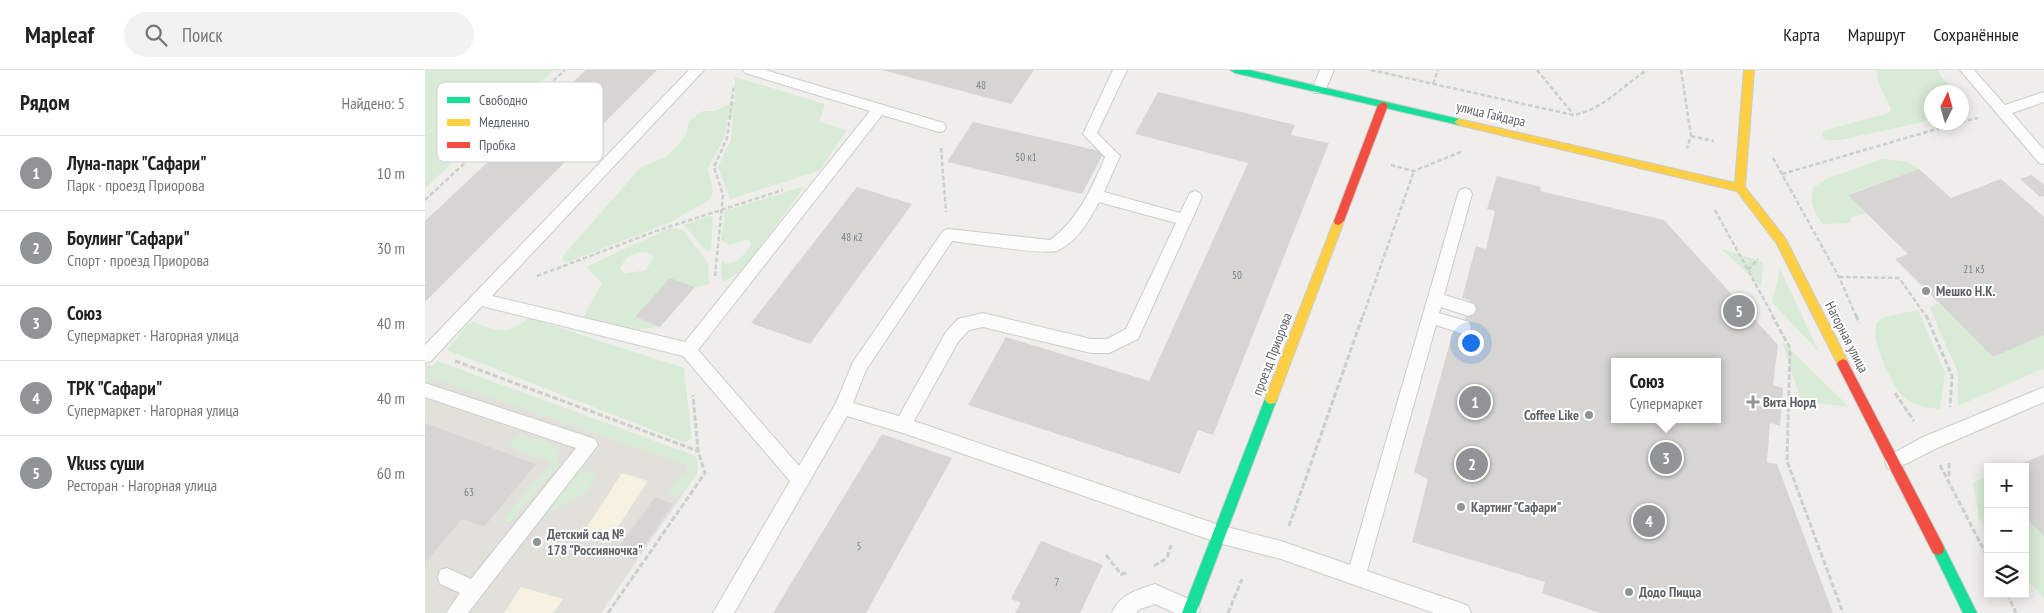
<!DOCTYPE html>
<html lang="ru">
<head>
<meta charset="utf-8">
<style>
	:root { --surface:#fff; --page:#f2f2f2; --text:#222; --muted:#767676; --line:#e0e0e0; --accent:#919496 }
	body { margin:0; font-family:"PT Sans Narrow",sans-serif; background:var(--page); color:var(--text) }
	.controls { position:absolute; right:15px; bottom:15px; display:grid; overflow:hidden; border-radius:0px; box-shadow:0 2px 12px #0003 }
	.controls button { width:45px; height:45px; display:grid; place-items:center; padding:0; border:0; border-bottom:1px solid var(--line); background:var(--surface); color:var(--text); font:25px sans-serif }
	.compass { position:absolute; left:1499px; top:15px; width:45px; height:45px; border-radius:50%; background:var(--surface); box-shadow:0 2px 12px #0003; rotate:5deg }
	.you { position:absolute; left:1045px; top:272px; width:18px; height:18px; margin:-12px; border:4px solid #fff; border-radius:50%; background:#1a73e8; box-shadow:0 0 0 8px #1a73e833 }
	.badge { display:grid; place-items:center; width:32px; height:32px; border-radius:50%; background:var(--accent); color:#fff; font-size:16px; font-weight:700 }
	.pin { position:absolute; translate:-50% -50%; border:2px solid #fff; box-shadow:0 1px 5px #0006 }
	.popup { position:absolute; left:1186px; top:288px; width:110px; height:65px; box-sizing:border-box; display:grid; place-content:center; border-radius:0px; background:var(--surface); filter:drop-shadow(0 1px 4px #0005); font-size:16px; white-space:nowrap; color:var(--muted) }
	.popup b { font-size:19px; color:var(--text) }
	.popup::after { content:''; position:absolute; left:50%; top:100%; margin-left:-10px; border:10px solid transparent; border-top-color:var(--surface) }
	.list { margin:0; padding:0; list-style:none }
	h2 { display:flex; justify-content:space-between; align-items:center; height:65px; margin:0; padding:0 20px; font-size:21px }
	h2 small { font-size:16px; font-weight:400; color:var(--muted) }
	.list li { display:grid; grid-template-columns:32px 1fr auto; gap:15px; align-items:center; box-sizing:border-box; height:75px; padding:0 20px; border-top:1px solid var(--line) }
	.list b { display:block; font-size:19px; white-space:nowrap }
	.list p { margin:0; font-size:16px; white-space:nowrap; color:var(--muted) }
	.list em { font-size:16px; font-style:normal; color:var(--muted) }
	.icon { flex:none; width:28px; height:28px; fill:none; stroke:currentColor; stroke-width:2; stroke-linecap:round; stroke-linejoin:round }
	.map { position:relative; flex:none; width:1619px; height:543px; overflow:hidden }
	header { display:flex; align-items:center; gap:30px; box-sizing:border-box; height:70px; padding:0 25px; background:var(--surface); border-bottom:1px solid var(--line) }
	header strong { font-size:24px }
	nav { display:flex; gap:28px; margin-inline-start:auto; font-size:18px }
	.search { width:350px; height:45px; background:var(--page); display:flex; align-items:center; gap:12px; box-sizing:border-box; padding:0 18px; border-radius:28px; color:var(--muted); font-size:19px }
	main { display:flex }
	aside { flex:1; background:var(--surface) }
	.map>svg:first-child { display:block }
	.education { fill:#e2e0da }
	.green { fill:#d8ebd6; fill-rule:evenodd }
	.sand { fill:#f6f1e1 }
	.building { fill:#d6d5d3; fill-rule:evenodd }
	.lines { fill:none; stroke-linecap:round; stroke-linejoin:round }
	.lane-casing { stroke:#cbcccc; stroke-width:2 }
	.fast-casing { stroke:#cacacb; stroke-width:2 }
	.slow-casing { stroke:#cacacb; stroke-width:2 }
	.jam-casing { stroke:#cacacb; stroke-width:2 }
	.path-far1 { stroke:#cacfcc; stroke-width:2.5; stroke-dasharray:4.5 2.5; stroke-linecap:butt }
	.path { stroke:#cacfcc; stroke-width:3; stroke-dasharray:5.5 2.5; stroke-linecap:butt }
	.lane { fill:#fdfcfc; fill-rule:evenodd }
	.fast { fill:#16e098; fill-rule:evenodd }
	.slow { fill:#ffcf43; fill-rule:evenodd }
	.jam { fill:#f24e42; fill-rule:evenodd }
	.poi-dot { fill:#919496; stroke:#fff; stroke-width:2 }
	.labels { text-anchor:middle; stroke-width:4; stroke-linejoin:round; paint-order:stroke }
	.number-label { font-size:11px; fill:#7e8184 }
	.street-label { font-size:14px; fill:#5f6368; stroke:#fff }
	.poi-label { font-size:14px; font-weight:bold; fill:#5f6368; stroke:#fff; text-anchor:start }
	.key { fill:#fff; stroke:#cfd0d2; stroke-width:1 }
	.key-label { font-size:14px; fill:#5f6368 }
</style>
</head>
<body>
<header>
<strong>Mapleaf</strong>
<div class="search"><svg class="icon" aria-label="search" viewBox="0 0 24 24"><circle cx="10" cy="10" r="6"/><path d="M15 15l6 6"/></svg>Поиск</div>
<nav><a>Карта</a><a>Маршрут</a><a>Сохранённые</a></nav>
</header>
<main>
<aside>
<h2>Рядом<small>Найдено: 5</small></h2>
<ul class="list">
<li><span class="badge">1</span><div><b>Луна-парк &quot;Сафари&quot;</b><p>Парк · проезд Приорова</p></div><em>10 m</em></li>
<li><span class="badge">2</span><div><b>Боулинг &quot;Сафари&quot;</b><p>Спорт · проезд Приорова</p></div><em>30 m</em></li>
<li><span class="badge">3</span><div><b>Союз</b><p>Супермаркет · Нагорная улица</p></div><em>40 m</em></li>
<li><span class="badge">4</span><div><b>ТРК &quot;Сафари&quot;</b><p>Супермаркет · Нагорная улица</p></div><em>40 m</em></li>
<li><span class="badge">5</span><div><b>Vkuss суши</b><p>Ресторан · Нагорная улица</p></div><em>60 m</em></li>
</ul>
</aside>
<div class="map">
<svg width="1619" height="543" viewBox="0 0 1619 543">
	<rect width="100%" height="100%" fill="#efeeea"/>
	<!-- education -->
	<polygon class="education" points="0,294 268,390 273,402 176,543 0,543"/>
	<!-- green -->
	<g class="green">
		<polygon points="0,0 129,0 0,118"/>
		<polygon points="1452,0 1513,0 1517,8 1533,22 1506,22 1506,48 1498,52 1415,70 1401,70 1397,66 1398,62 1404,59 1464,43 1466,39 1453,11"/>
		<polygon points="310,7 400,34 394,52 422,60 394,101 305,129 293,97 306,70 308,48 302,49 299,68 283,98 288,122 285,129 244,153 145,191 139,192 137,187 216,97 241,87 260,67 264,51 278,41 290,41 310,32"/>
		<path d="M1458,89L1481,92L1494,99L1423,124L1442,143L1427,147L1424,153L1398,154C1388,140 1385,136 1388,118L1401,109Z"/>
		<path d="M380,116L317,201L298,212L296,206L297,190L300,193C313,195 319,184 326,175L325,171L321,170L305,175L296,170L300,141Z"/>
		<polygon points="285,146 288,146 286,180 281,181 259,155"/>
		<path d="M245,158L257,159L283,193L284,214L270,217L245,208L210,247L235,257L201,260L158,248L177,213L161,197ZM220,182L227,184L228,188L221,200L200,204L195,199C199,187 208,183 220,182Z"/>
		<polygon points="1297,179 1338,192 1336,216"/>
		<polygon points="1355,199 1394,282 1347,232"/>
		<polygon points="1513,233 1568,287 1619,265 1619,298 1533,336 1533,303 1505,238"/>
		<path d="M1493,240L1520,303L1515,339C1503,338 1491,336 1481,329C1469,320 1453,283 1451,269C1450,264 1451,258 1451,253L1459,247Z"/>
		<path d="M104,248L259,298L267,369L258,372L22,280L42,255L49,252C75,263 81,265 104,248Z"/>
		<polygon points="1357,271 1424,337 1376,331"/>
		<path d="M12,291L271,386C277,405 263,414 251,428L244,424L256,405L262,403V395L9,308L3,312L0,311V304Z"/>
		<polygon points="95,364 134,377 132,397 85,452 78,450 126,392 84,376"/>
		<polygon points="154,398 172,406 161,422 116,447"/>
		<polygon points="1563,407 1563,460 1554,449 1548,412"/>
		<polygon points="1600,446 1619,467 1619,529 1600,506"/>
	</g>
	<!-- sand -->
	<g class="sand">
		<polygon points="197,403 223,411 183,472 158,463"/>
		<polygon points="96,517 138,529 128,543 79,543"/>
	</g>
	<!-- building -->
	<g class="building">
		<polygon points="161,0 232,0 0,232 0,151"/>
		<polygon points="457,0 609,0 586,34"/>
		<polygon points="733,22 870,55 866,65 904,73 788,365 773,360 755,404 543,335 581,267 724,311 823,93 710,64"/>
		<polygon points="548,52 679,82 657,124 522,92"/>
		<polygon points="1494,99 1526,128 1576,109 1619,147 1619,265 1568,287 1470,189 1483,184 1423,125"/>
		<polygon points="1607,105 1619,115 1619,126 1615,127 1595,109"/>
		<path d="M1072,106L1116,117L1115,121L1239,150L1353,275L1348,315L1358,318L1355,356L1345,353L1342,392L1352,394L1408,543H1175L1117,523L1120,512L987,472L1003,409L989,402L1028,262L1036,264L1038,257L1045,230L1037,228L1051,176L1061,179L1070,141L1062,139ZM1190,292H1292V349H1190Z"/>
		<polygon points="432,117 487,134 385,274 326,253"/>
		<polygon points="245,208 270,217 235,257 210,247"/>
		<polygon points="0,353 111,394 59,457 37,449 0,493"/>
		<polygon points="457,364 527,388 441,543 348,543"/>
		<polygon points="1619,384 1619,467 1600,446 1600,397 1589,397"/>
		<polygon points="230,427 248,434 210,490 190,482"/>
		<polygon points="616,471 678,495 655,543 590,543 596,533 586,529"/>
	</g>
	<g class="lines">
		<defs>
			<g id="lane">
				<path d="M264,0H279L67,226L260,272L445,41L320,3L318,0H340L519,53L521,57L519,61L514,62L457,45L273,280L374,396L411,333L428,292L518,161L523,159L625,170C653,150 667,118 680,87L658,64L688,0H702L672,63L695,86L679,122L755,143L765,123L770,121L775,123L777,127L713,269L684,283H666L558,257L544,260L533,272L489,351L794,455L856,471L925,495L1033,124L1035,120L1040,118L1045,120L1047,124L1019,225L1049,234L1051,239L1049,244L1043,246L1016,237L1014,243L1044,252L1046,257L1044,262L1038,264L1011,255L942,501L1036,533L1043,536L1046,543H1009L856,489L794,473L478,363L422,346L309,543H288L365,411L258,286L57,236L6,291L0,293V275ZM674,132L751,153L701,259L682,269H666L558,243L533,249L521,262L474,346L428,333L441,300L527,171C544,173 620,185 631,181C651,174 665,149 674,132Z"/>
				<polygon points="895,0 909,0 899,23 889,23 887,20"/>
				<polygon points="1535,0 1549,0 1580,35 1619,22 1619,32 1587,43 1619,80 1619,94 1614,93"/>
				<polygon points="0,313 164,367 170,369 173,375 43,543 21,543 35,523 15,514 13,507 15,500 22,498 46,509 151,378 0,327"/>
				<polygon points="1619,317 1619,332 1510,379 1469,400 1463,398 1460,392 1463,386 1498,367"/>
				<path d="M730,514L772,533L775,540L773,543H750L730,534L715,539L711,543H687C695,524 712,520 730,514Z"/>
			</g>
			<g id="fast">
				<polygon points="805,0 824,0 1034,49 1039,52 1034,55 810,3"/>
				<polygon points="846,324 850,325 852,329 771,543 757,543 840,329 842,325"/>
				<polygon points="1513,473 1518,475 1552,543 1538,543 1507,479 1508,475"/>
			</g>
			<g id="slow">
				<polygon points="1319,0 1329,0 1320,117 1360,168 1424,294 1422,297 1418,299 1414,297 1352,174 1312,121 1034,55 1029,52 1034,49 1310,113"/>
				<polygon points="914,147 919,151 852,329 850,333 846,334 842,333 840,329 909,151"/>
			</g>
			<g id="jam">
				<polygon points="958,32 963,35 919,151 914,155 910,154 909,151 953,35"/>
				<polygon points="1418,289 1422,291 1518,475 1519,479 1518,483 1513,485 1508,483 1412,294 1414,291"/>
			</g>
		</defs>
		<!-- lane casing -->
		<use href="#lane" class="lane-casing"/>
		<!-- fast casing -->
		<use href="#fast" class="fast-casing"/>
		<!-- slow casing -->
		<use href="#slow" class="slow-casing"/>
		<!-- jam casing -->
		<use href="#jam" class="jam-casing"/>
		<!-- path-far1 -->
		<g class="path-far1">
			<path d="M946,0L1148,45C1178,40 1197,16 1222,0"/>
			<polyline points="1112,0 1148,44"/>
			<polyline points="1256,0 1266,66 1262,78"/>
			<polyline points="1008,14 1013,0"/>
			<polyline points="1536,52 1553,48"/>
			<polyline points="1266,66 1289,71"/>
			<polyline points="516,78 521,142"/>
			<polyline points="1348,88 1414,207 1431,246"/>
			<polyline points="966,95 989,101 1038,81"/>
			<polyline points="1357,104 1536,52"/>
			<polyline points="0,130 140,0"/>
			<polyline points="1290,140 1348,246"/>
			<polyline points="1323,200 1333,189"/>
			<polyline points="112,206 234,160 358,120"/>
			<polyline points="290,206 298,125 289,97 302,68 309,15"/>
			<polyline points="1414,207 1474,208 1501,246"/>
			<polyline points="938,246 989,101"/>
		</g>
		<!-- path -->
		<g class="path">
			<polyline points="1347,245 1365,278 1362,391 1418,543"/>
			<polyline points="1431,245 1434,253"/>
			<polyline points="1501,245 1527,306 1525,337"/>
			<polyline points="30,291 273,381"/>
			<polyline points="1470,323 1489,351"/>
			<polyline points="1524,393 1524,409"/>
			<polyline points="1515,395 1563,488"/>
			<polyline points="864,456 938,245"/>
			<polyline points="681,485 696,504 702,503"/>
			<polyline points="729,496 742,488 746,475"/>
			<polyline points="1582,524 1591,543"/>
			<polyline points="183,543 280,403 273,381 268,325"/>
			<polyline points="803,543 817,509"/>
		</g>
		<!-- lane -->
		<use href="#lane" class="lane"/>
		<!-- fast -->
		<use href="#fast" class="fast"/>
		<!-- slow -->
		<use href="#slow" class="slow"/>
		<!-- jam -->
		<use href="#jam" class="jam"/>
	</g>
	<!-- markers -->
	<g class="poi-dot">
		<circle cx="1501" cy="221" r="5"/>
		<path d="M1325.5 324.5h5v5h5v5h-5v5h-5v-5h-5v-5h5z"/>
		<circle cx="1164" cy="345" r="5"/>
		<circle cx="1036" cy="437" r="5"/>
		<circle cx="112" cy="472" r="5"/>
		<circle cx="1204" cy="522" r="5"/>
	</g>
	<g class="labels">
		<!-- number labels -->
		<g class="number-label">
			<text x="556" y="19">48</text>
			<text x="601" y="91">50 к1</text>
			<text x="427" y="171">48 к2</text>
			<text x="1549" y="203">21 к3</text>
			<text x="812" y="209">50</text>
			<text x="44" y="426">63</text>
			<text x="434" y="480">5</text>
			<text x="632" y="516">7</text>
		</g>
		<!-- street labels -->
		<g class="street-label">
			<text transform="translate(1066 44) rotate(13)" y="5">улица Гайдара</text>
			<text transform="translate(1422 267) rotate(63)" y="5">Нагорная улица</text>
			<text transform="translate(847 284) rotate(-69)" y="5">проезд Приорова</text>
		</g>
		<!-- poi labels -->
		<g class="poi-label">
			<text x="1511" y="226">Мешко Н.К.</text>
			<text x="1338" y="337">Вита Норд</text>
			<text x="1154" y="350" text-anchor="end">Coffee Like</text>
			<text x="1046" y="442">Картинг "Сафари"</text>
			<text x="122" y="469">Детский сад №<tspan x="122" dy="16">178 "Россияночка"</tspan></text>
			<text x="1214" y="527">Додо Пицца</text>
		</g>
	</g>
	<!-- legend -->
	<rect x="12" y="12" width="166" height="80" rx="8" class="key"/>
	<rect x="22" y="27" width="23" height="6" fill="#16e098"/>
	<rect x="22" y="49" width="23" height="7" fill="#ffcf43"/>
	<rect x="22" y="72" width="23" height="6" fill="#f24e42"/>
	<g class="key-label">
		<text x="54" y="35">Свободно</text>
		<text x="54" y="57">Медленно</text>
		<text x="54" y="80">Пробка</text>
	</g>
</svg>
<div class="controls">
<button>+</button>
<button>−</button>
<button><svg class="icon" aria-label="layers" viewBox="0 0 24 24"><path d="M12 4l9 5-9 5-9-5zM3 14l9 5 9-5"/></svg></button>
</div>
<svg class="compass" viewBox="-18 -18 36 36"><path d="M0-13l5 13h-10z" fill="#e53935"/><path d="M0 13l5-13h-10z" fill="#767676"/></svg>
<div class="you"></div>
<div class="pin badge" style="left:1050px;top:332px">1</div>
<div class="pin badge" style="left:1047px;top:394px">2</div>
<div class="pin badge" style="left:1241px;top:388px">3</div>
<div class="popup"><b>Союз</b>Супермаркет</div>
<div class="pin badge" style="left:1224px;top:451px">4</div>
<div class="pin badge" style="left:1314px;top:241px">5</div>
</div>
</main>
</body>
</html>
